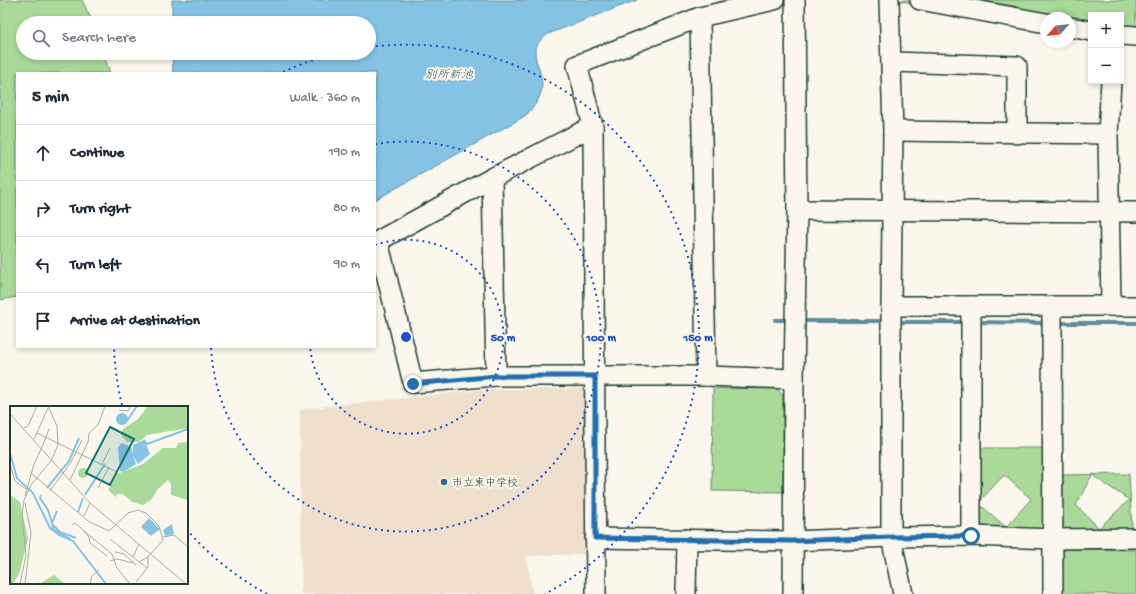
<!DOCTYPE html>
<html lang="en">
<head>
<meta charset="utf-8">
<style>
	:root { --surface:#fff; --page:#f6f6f7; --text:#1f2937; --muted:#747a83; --line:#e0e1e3 }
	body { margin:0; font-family:"Gochi Hand","Klee One",sans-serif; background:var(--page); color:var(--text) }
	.controls { position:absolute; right:12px; top:12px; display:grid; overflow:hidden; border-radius:0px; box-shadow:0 2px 6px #0003 }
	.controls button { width:36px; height:36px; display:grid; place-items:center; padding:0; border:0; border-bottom:1px solid var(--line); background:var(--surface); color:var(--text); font:20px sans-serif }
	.compass { position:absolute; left:1040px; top:12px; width:36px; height:36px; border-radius:50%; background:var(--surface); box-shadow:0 2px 6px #0003; rotate:243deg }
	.stop { position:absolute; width:12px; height:12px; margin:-9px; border:3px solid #1f6fb2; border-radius:50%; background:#fff }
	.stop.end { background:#1f6fb2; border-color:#fff; box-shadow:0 1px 4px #0008 }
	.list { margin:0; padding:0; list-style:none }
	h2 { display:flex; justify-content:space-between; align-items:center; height:52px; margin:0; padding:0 16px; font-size:17px }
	h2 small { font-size:13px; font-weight:400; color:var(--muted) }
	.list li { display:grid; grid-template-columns:26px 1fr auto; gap:12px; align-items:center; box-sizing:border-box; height:56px; padding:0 16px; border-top:1px solid var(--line) }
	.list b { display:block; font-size:15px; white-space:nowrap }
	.list em { font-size:13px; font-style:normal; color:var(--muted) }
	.icon { flex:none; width:22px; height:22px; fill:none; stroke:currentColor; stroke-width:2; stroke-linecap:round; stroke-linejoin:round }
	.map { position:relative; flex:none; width:1136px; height:594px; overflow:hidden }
	.search { position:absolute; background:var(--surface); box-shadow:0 2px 6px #0003; left:16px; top:16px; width:360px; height:44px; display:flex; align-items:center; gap:10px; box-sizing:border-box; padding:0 14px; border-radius:22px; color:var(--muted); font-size:15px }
	.panel { position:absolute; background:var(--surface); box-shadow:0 2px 6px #0003; left:16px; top:72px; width:360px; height:276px; border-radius:0px }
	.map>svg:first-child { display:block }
	.built { fill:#efe0cd }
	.green { fill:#a9da9a; stroke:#648c67; fill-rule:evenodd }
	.water { fill:#84c3e4; stroke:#5c8d9e }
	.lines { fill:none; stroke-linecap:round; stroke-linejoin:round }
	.stream { stroke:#5c8d9e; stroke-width:4 }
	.minor-casing { stroke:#1f3d34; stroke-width:22 }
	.minor { stroke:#fbf7ec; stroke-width:19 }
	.route { stroke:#1f6fb2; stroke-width:5 }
	.ring { fill:none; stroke:#1d4ed8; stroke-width:2; stroke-dasharray:2 4 }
	.poi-dot { fill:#1f6fb2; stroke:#fbf7ec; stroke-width:1.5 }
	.labels { text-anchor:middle; stroke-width:4; stroke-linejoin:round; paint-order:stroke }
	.poi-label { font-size:11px; fill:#1f3d34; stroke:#fbf7ec; text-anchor:start }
	.water-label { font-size:12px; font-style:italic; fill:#385e60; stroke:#fbf7ec }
	.inset-river { fill:none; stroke:#84c3e4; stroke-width:2 }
	.inset-road { fill:none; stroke:#a3ada2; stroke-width:1 }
	.view { fill:#0f766e; fill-opacity:0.15; stroke:#0f766e; stroke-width:2 }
	.inset-edge { fill:none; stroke:#1f3d34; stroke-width:2 }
	.centre { fill:#1d4ed8; stroke:#fbf7ec; stroke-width:2 }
	.ring-label { font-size:12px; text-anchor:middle; font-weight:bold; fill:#1d4ed8; stroke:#fbf7ec; stroke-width:4; stroke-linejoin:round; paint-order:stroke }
</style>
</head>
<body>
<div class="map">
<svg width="1136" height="594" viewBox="0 0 1136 594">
	<rect width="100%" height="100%" fill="#fbf7ec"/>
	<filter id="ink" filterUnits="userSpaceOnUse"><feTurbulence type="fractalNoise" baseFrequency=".025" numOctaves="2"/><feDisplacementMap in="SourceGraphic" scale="8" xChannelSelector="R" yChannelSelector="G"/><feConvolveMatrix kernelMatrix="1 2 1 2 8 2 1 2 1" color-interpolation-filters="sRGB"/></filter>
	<g filter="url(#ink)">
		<!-- built -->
		<polygon class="built" points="583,388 587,393 586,554 526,556 533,594 301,594 300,409 481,390"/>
		<!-- green -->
		<g class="green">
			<polygon points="0,0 82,0 93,23 23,23 23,53 103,53 110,73 17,73 17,297 0,300"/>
			<polygon points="895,0 1136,0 1136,27 1121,26 1121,15 1091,15 1091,24 1070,18 1010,19"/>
			<polygon points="713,388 777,389 783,395 783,492 712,491"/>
			<path d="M975,448H1046L1047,525L1040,531L980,527ZM1004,475L1031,499L1006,527L978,503Z"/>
			<path d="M1129,474L1132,530L1065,532L1058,525V475ZM1092,475L1129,500L1099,528L1076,505Z"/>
			<polygon points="1067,549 1136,550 1136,594 1058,594 1058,553"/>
		</g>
		<!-- water -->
		<path class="water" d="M172,0H637L548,34C523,51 542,64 542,84C542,98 534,107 525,116L375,200V73H173L172,53H369V23H172Z"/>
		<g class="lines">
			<!-- stream -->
			<g class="stream">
				<polyline points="775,320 791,320"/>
				<polyline points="799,321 887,321"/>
				<polyline points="895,322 967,322"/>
				<polyline points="975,322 1047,323"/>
				<polyline points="1057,323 1136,323"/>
			</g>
			<defs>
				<g id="minor">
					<polyline points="889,0 893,131 891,306 891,537 903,594"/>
					<polyline points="920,0 1046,23"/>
					<polyline points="700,17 706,376"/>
					<polyline points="1070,27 1091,31"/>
					<polyline points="1121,35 1136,36"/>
					<polyline points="892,62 1017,66 1017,134"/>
					<polyline points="593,126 492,178 378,241 413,383 496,376 706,376 794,379"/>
					<polyline points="893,131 1108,134"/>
					<polyline points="492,178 496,376"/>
					<polyline points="797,210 1136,212"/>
					<polyline points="891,306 1136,306"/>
					<polyline points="971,306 971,536"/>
					<polyline points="1052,306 1053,594"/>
					<polyline points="1111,306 1108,134 1111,81"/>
					<polyline points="595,538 792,541 891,537 971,536 1054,539 1136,538"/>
					<polyline points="596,594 593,126 577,65 700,17 774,0"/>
					<polyline points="686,594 687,539"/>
					<polyline points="793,594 794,379 797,210 795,0"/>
				</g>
			</defs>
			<!-- minor casing -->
			<use href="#minor" class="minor-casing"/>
			<!-- minor -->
			<use href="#minor" class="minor"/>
		</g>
	</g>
	<g class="lines" filter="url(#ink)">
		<!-- route -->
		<polyline class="route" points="413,384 496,376 595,376 595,538 792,541 891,537 971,536"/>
	</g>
	<!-- distance rings -->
	<g class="ring">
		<path d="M375 245A97 97 0 1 1 310 347"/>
		<path d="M375 144A195 195 0 1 1 211 347"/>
		<path d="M267 594A292 292 0 0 1 187 530M122 405A292 292 0 0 1 114 347M283 72A292 292 0 0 1 338 53M370 47A292 292 0 0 1 545 594"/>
	</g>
	<!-- markers -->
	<circle class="poi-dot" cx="444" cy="482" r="4"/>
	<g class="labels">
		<!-- poi labels -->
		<g class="poi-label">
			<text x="452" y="486">市立東中学校</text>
		</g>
		<!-- water labels -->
		<g class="water-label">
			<text x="449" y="78">別所新池</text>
		</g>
	</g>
	<!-- overview -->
	<g transform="translate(10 406)">
		<rect width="178" height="178" fill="#fbf7ec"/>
		<path d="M138,0H178V22L137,29L129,36H117L111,29L113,23L128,13ZM178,36V94L161,89V78L158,74L148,83L141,94L133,99L122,96L113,88H107L106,91L98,84L107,68L133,58L153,42H166L168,37ZM68 67a5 5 0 1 1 10 0a5 5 0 1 1-10 0ZM0,89L10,96L18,133L9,168L3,178H0ZM44,169L55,178H30L27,176L31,177Z" fill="#a9da9a"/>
		<path d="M106 13a6 6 0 1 1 12 0a6 6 0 1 1-12 0ZM134,34L140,48L128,58L123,49V39ZM112,37L121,41L126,58L113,66L110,65L108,41ZM139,112L150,123L141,130L131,121ZM162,118L164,128L155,130L153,124Z" fill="#84c3e4"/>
		<path class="inset-river" d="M117,15L127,0M134,34L137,38L178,23M0,47L7,72L23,87L40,122L49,129L63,135L96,178M37,82L59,55L69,32M31,89L30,92L38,104L42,117M75,89L95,58M47,105L42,117L43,123L60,133M68,106L73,92M43,119L50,126L66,132"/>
		<path class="inset-road" d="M109,4L118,5L121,0M0,8L80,97L176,178M14,22L18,20L27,0M27,27L107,66M24,33L38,2M32,41L39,23M0,58L5,75L16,83M92,58L100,42M21,67L78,115L99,125L118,107L128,104L136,107L149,120L153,134L138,151L129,156M60,74L78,36L79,27L88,19L95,0M88,82L99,61M40,85L61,56L72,34M15,90L24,58L32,41M74,110L80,97M62,119L64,117L70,121L79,131L80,137L97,150M74,125L102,148L107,162L120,178M153,131L164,129L178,141M100,133L137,162M105,146L114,148L126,159M123,151L129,138M100,155L107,153L123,157M126,176L138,161V151M10,178L16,149L12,110L14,94L21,79L41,55L48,39L47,20L38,0M15,178L21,127L15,97M80,178L82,170L89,164"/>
		<path class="view" d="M100,21L124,33L100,79L76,67Z"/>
		<rect width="178" height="178" class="inset-edge"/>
	</g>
	<circle cx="406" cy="337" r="6" class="centre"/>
	<g class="ring-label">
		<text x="503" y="341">50 m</text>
		<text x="601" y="341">100 m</text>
		<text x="698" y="341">150 m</text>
	</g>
</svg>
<div class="controls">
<button>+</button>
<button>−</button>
</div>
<svg class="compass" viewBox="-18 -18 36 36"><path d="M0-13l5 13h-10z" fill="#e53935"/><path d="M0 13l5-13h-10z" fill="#747a83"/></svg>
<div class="stop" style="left:971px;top:536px"></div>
<div class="stop end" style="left:413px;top:384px"></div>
<div class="search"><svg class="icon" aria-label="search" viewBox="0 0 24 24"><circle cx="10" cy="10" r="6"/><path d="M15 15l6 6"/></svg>Search here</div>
<section class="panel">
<h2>5 min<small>Walk · 360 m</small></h2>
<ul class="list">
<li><svg class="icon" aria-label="ahead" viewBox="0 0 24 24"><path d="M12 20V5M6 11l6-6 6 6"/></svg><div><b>Continue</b></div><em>190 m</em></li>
<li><svg class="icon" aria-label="right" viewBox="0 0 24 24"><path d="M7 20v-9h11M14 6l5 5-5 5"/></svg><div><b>Turn right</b></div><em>80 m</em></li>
<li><svg class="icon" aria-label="left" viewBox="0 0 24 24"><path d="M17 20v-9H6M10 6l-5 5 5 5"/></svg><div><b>Turn left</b></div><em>90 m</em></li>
<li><svg class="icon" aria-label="arrive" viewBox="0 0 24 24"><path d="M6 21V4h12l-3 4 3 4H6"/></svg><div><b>Arrive at destination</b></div></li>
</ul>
</section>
</div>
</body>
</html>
